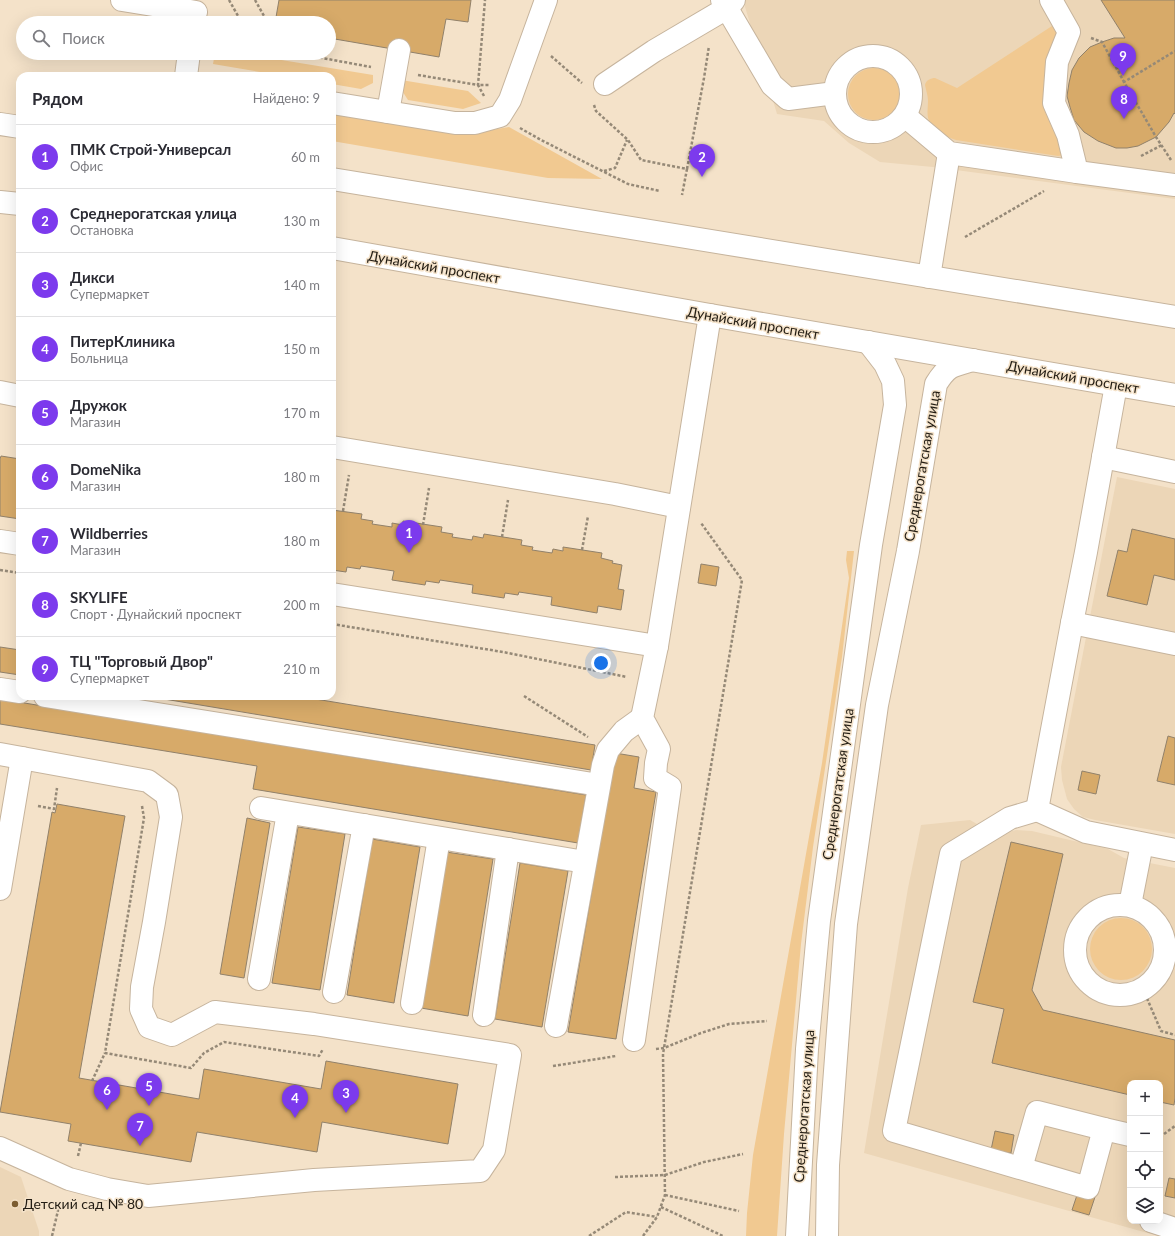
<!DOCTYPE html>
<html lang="ru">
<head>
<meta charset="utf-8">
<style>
	:root { --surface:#fff; --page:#f2f2f3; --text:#2b2b33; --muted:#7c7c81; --line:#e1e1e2; --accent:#7c3aed }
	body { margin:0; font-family:Lato,sans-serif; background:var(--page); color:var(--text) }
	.controls { position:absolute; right:12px; bottom:12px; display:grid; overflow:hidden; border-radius:8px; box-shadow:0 4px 16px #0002 }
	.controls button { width:36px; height:36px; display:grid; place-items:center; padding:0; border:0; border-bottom:1px solid var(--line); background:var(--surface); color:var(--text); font:20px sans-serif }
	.you { position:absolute; left:601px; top:663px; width:14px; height:14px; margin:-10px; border:3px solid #fff; border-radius:50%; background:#1a73e8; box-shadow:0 0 0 6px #1a73e833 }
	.badge { display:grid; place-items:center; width:26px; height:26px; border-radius:50%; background:var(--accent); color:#fff; font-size:13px; font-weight:700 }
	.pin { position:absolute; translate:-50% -33px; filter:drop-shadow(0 1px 2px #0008) }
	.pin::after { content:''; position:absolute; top:21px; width:14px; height:12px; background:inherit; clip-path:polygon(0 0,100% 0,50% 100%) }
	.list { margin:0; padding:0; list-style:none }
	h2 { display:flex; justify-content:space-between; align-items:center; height:52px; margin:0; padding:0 16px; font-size:17px }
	h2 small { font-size:13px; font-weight:400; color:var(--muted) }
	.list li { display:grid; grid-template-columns:26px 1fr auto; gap:12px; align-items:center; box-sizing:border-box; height:64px; padding:0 16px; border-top:1px solid var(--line) }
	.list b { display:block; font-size:15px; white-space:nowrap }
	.list p { margin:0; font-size:13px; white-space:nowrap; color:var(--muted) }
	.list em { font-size:13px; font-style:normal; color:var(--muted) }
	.icon { flex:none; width:22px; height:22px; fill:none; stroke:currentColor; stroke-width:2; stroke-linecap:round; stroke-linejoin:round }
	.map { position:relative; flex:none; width:1175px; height:1236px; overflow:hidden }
	.search { position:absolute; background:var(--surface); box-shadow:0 4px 16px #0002; left:16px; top:16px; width:320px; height:44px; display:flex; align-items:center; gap:10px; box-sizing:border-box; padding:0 14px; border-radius:22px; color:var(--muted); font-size:15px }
	.panel { position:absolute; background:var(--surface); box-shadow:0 4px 16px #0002; left:16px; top:72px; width:320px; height:628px; border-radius:12px }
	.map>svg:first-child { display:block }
	.built { fill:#ecd6b7; fill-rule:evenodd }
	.green { fill:#f1c991 }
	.building { fill:#d7aa69; stroke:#91816a }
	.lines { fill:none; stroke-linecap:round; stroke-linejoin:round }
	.minor-casing { stroke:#c6b49d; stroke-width:24 }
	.major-casing { stroke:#c6b49d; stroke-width:24 }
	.path { stroke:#958977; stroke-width:2.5; stroke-dasharray:3 2; stroke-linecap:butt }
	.minor { stroke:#fff; stroke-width:22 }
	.major { stroke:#fff; stroke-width:22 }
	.poi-dot { fill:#7c5e32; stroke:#f4e2c9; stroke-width:1.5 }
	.labels { text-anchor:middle; stroke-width:3; stroke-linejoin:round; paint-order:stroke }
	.street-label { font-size:14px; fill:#221c13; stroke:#f4e2c9 }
	.poi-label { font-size:14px; fill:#221c13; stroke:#f4e2c9; text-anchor:start }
</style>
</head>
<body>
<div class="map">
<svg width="1175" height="1236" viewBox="0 0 1175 1236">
	<rect width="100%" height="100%" fill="#f4e2c9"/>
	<!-- built -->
	<g class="built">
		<polygon points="743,0 1175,0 1175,199 933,167 880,162 849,143 824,121 777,114"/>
		<polygon points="1117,477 1175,489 1175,834 1095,820 1083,817 1074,809 1067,799 1062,780 1061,767"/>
		<path d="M970,820L977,824L969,833L981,848L988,843L1005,833L1016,830L1032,831L1108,849L1124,858L1175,868V1236H1158L864,1153L908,888L921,825ZM1130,1083H1160V1221H1130Z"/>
		<polygon points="0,1167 21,1177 39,1231 39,1236 0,1236"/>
	</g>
	<!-- green -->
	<g class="green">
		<path d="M1052,26L1056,32L1058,40L1044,101L1047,115L1052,128L1063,145L1064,155L1058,156L956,140C947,137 934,131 930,123C926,116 928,108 928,101C928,96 926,90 925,85C926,80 931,78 935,78L957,88Z"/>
		<polygon points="215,53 239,53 373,75 373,83 361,89 332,84 332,76 284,76 213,64"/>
		<circle cx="874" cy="94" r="26"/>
		<polygon points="401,80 468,91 481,103 463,109 408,100 399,86"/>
		<polygon points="332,111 467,134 509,127 602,179 548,178 332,141"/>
		<polygon points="847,551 854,551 842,657 813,847 801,944 784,1134 777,1236 746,1236 747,1213 753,1155 822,763 849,578 846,560"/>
		<circle cx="1121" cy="949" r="31"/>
	</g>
	<!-- building -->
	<g class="building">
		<polygon points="279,0 471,0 468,22 446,19 439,57 329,38 329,23 275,23"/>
		<polygon points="1101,0 1175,0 1175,114 1174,113 1169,122 1156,137 1138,146 1127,148 1116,148 1098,141 1084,132 1074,120 1070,107 1067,96 1069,83 1072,70 1079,58 1090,47 1102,42 1114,38 1125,38"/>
		<polygon points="1,456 20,459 20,519 0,516 0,459"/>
		<polygon points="332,510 362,514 361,519 373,521 372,524 392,527 392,523 403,525 403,521 442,527 441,532 453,534 452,537 472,540 473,536 483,538 484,534 522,540 521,545 533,547 532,550 552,553 553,549 563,551 563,547 602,553 601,558 613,561 612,563 622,565 618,589 624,590 621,610 598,606 597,613 551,605 552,597 519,592 518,595 505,593 504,598 472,593 473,585 440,580 439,583 426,581 425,585 392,580 394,571 361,566 360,569 347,567 346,572 332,570"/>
		<polygon points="1132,529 1175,539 1175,580 1154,575 1147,605 1107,596 1118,550 1127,552"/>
		<polygon points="701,564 719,567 716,586 698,583"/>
		<polygon points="0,647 20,650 20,675 0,672"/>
		<polygon points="146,696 297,696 595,745 591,770"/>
		<polygon points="0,699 586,795 578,843 253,789 257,766 0,724"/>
		<polygon points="1168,736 1175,738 1175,785 1157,781"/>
		<polygon points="615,753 639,757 634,788 656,792 616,1039 568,1032"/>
		<polygon points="1082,771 1100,775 1096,794 1078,790"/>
		<polygon points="57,804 125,816 79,1078 199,1099 204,1069 321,1089 326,1061 458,1084 448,1144 322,1122 317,1152 197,1132 191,1162 68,1141 71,1124 0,1112 52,812 55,813"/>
		<polygon points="247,818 270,823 244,978 220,974"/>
		<polygon points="298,827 345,834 320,990 272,983"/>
		<polygon points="372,839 420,847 394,1003 347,995"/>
		<polygon points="1011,842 1063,854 1032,990 1043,1010 1175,1040 1175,1098 1174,1105 1160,1102 1160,1083 1130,1083 1130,1095 992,1063 1004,1009 973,1002"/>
		<polygon points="446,852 493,859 468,1016 421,1008"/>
		<polygon points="520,863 568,871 542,1027 495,1019"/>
		<polygon points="995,1131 1014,1135 1011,1153 991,1150"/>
		<polygon points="1169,1178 1175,1179 1175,1198 1165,1196"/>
		<polygon points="1078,1192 1095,1197 1089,1215 1072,1210"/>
	</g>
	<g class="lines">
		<defs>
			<g id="minor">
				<polyline points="122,0 196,12"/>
				<polyline points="722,0 772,85 788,99 835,93"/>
				<polyline points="1051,0 1069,32 1057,62 1054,103 1068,135 1077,172 1175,185"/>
				<circle cx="873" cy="94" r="38"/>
				<polyline points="186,76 189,53"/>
				<polyline points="605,84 654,51 727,8 734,0"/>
				<polyline points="332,103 455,123 475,123 500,116 510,100 546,0"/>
				<polyline points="388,112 399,50"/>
				<polyline points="905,116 949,153 1077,172"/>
				<polyline points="929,277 949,153"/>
				<polyline points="1116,385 1086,552 1072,623 1037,810 1086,832 1175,850"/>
				<polyline points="0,392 20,396"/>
				<polyline points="332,447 615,494 679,507"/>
				<polyline points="1103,457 1175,472"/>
				<polyline points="0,541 20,544"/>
				<polyline points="332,594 657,646"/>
				<polyline points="1072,623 1175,644"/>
				<polyline points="0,689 20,692"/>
				<polyline points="45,696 599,785"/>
				<polyline points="0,754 148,781 167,795 171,817 154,922 142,987 141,1009 149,1027 172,1035 215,1012 314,1024 510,1055 494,1150 480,1171 314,1180 148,1196 107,1189 69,1179 0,1148"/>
				<polyline points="261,808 585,862"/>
				<polyline points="1037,810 1010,818 951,854 894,1131 1088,1188 1104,1129 1130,1135"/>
				<polyline points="0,889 22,758"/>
				<circle cx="1120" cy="950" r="45"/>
				<polyline points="1130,905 1142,844"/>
				<polyline points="259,979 288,813"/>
				<polyline points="334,992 364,825"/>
				<polyline points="412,1003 439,838"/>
				<polyline points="484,1015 508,849"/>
				<polyline points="556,1026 603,765 608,750 624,731 642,718"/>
				<polyline points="634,1040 670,787 655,778 656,763 659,749 642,718 657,646 710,315"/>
				<polyline points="1021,1168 1037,1112 1104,1129"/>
				<polyline points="1151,1221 1175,1229"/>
				<polyline points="797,1236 807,1049 819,921 871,545 895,405 893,381 885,364 868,342"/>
				<path d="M827,1236L828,1165L846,924L877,705L908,551L936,384C948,365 952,366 973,360"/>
			</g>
			<g id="major">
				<polyline points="0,124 20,127"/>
				<polyline points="332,179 1175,317"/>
				<polyline points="0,202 20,204"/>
				<polyline points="332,248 710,315 1175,395"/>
			</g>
		</defs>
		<!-- minor casing -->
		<use href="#minor" class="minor-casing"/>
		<!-- major casing -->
		<use href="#major" class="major-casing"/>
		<!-- path -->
		<g class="path">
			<polyline points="229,0 242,23"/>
			<polyline points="255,0 268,23"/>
			<polyline points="1091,38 1102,42 1124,82"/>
			<polyline points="295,53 371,67"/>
			<polyline points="551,56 582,83"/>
			<polyline points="418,75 478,85 485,0"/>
			<polyline points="484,96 478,85 490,85"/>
			<polyline points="594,105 596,111 628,140 641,160 687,169 682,195"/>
			<polyline points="520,128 541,140 628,184 660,191"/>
			<polyline points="1141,156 1162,145"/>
			<polyline points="1171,160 1156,137 1124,82 1175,51"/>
			<polyline points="687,169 704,78 709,46"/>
			<polyline points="604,171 615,168 627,140"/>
			<polyline points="965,237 1044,191"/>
			<polyline points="343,511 349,475"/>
			<polyline points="423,525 429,488"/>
			<polyline points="502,537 508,500"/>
			<polyline points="582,550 588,516"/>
			<polyline points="0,570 20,573"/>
			<polyline points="332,624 503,652 627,677"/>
			<polyline points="524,696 588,737"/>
			<polyline points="38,806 54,809 57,788"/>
			<polyline points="142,806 144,818 105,1053 191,1068 204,1053 224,1042 319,1056 323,1049"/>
			<polyline points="1143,989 1161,1031 1175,1035"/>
			<polyline points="656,1049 664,1048 701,1033 729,1024 767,1021"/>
			<polyline points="553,1066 616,1056"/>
			<polyline points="92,1081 105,1053"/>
			<polyline points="1160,1137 1175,1126"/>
			<polyline points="78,1156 81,1143"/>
			<polyline points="615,1177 665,1175 704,1162 743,1154"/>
			<polyline points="665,1195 739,1211"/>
			<polyline points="661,1207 723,1236"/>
			<polyline points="52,1236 60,1202"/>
			<polyline points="589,1236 626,1212 657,1217"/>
			<polyline points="643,1236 657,1217 665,1195 663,1054 742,580 701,523"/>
		</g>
		<!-- minor -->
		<use href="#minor" class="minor"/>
		<!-- major -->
		<use href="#major" class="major"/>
	</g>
	<!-- markers -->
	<circle class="poi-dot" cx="15" cy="1204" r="4"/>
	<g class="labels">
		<!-- street labels -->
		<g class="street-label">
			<text transform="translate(434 267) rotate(10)" y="5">Дунайский проспект</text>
			<text transform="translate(753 323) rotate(10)" y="5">Дунайский проспект</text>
			<text transform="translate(1073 377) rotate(10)" y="5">Дунайский проспект</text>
			<text transform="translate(922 466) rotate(-80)" y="5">Среднерогатская улица</text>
			<text transform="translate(838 784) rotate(-82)" y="5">Среднерогатская улица</text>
			<text transform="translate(804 1106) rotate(-86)" y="5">Среднерогатская улица</text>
		</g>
		<!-- poi labels -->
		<g class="poi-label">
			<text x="23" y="1209">Детский сад № 80</text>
		</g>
	</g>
</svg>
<div class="controls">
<button>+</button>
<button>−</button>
<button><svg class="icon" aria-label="locate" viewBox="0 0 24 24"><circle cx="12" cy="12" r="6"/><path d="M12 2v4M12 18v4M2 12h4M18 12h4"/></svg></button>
<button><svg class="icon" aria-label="layers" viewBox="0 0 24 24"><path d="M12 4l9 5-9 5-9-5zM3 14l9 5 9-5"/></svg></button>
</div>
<div class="you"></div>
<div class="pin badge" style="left:409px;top:553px">1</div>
<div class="pin badge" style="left:702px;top:177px">2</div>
<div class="pin badge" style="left:346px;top:1113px">3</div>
<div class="pin badge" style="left:295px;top:1118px">4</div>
<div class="pin badge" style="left:149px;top:1106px">5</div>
<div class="pin badge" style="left:107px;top:1110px">6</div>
<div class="pin badge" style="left:140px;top:1146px">7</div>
<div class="pin badge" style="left:1124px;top:119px">8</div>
<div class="pin badge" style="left:1123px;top:76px">9</div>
<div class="search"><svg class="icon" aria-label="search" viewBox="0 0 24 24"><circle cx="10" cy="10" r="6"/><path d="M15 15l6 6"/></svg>Поиск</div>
<section class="panel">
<h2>Рядом<small>Найдено: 9</small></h2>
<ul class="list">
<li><span class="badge">1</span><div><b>ПМК Строй-Универсал</b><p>Офис</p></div><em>60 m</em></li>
<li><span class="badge">2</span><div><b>Среднерогатская улица</b><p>Остановка</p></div><em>130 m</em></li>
<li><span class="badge">3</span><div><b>Дикси</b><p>Супермаркет</p></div><em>140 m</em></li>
<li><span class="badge">4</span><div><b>ПитерКлиника</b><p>Больница</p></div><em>150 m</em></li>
<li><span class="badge">5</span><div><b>Дружок</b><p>Магазин</p></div><em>170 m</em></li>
<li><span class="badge">6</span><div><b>DomeNika</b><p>Магазин</p></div><em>180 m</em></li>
<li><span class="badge">7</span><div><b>Wildberries</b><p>Магазин</p></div><em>180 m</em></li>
<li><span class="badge">8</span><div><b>SKYLIFE</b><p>Спорт · Дунайский проспект</p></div><em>200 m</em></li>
<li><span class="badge">9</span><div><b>ТЦ &quot;Торговый Двор&quot;</b><p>Супермаркет</p></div><em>210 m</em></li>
</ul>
</section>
</div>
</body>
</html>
